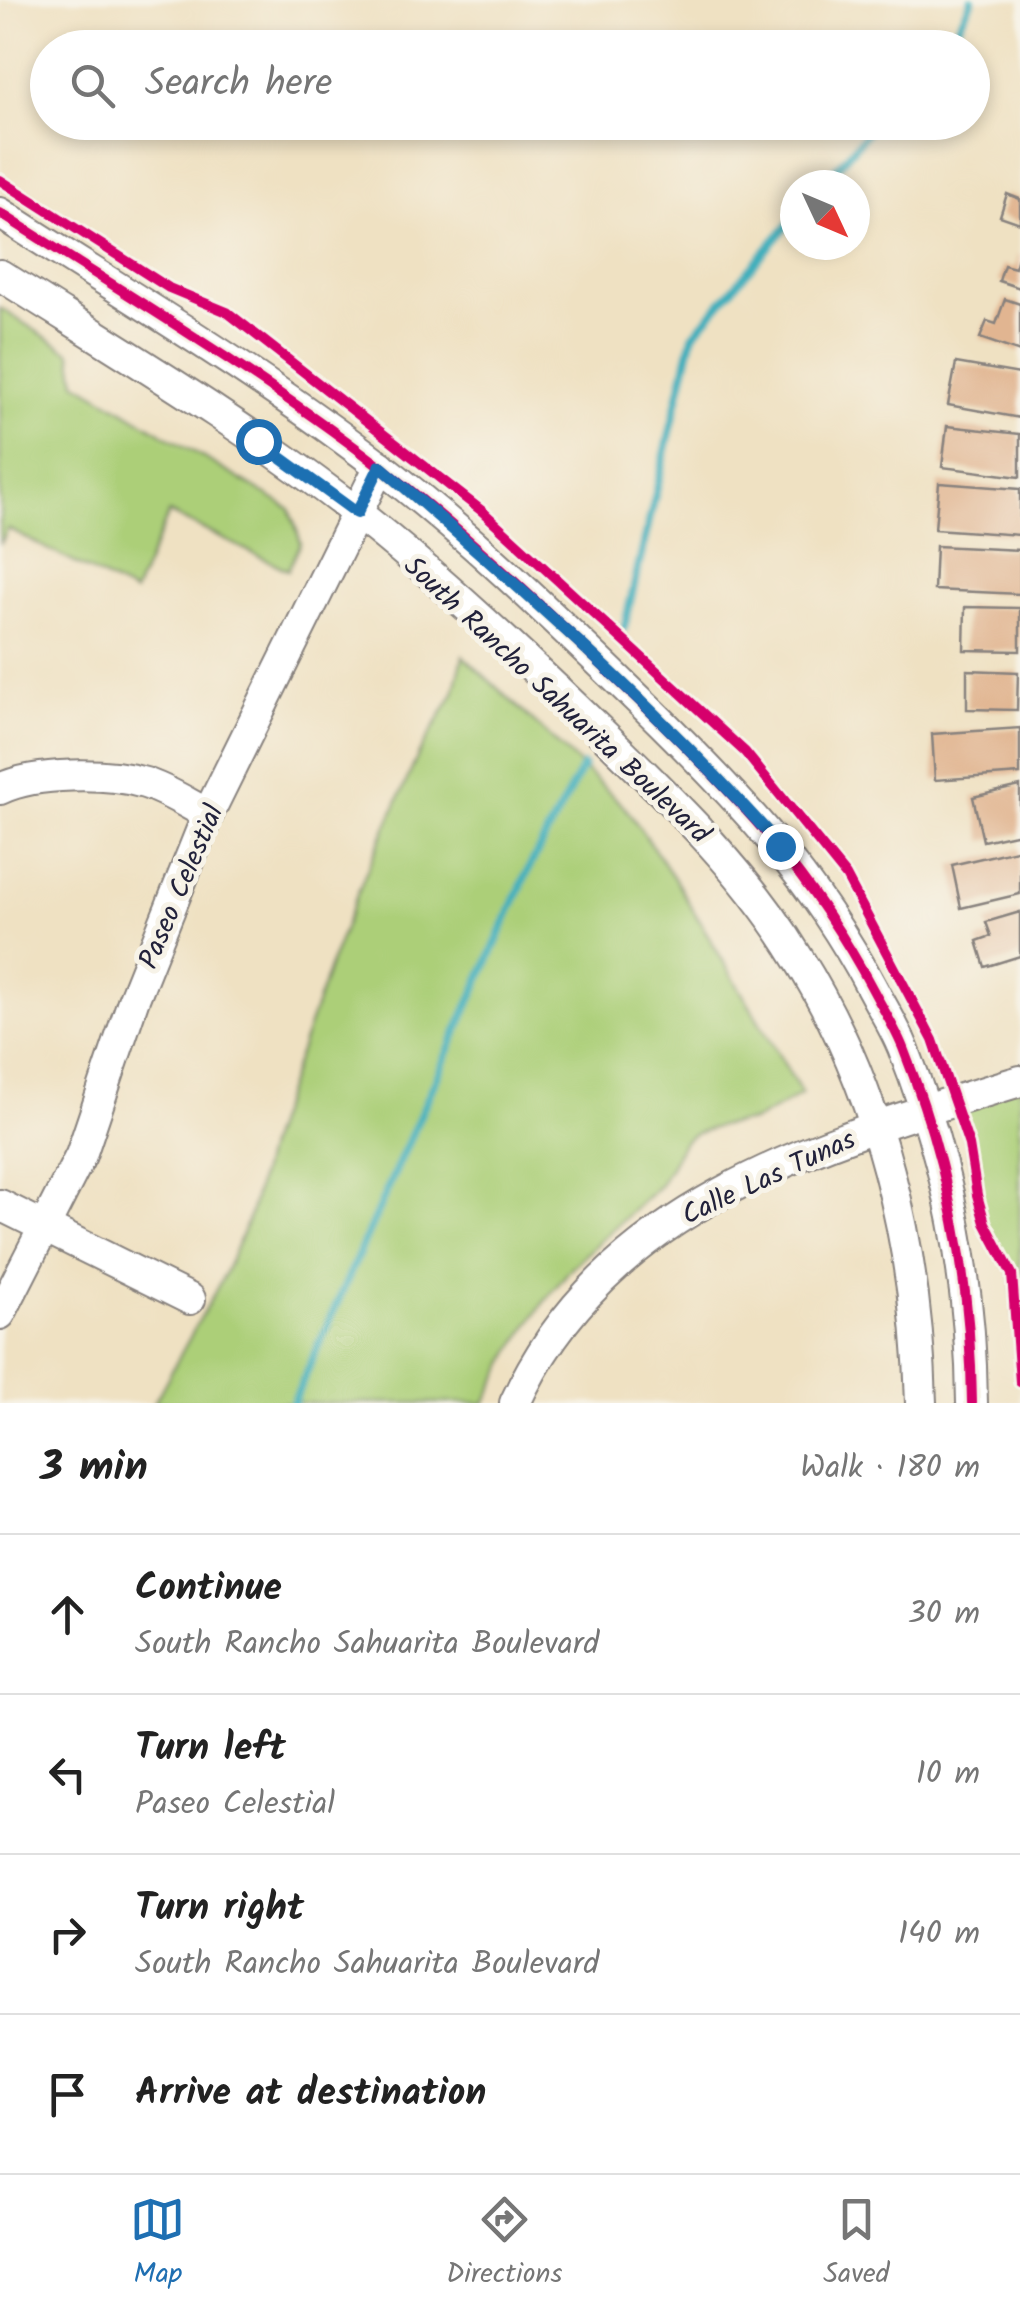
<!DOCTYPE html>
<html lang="en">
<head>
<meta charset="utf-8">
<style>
	:root { --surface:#fff; --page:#f6f6f6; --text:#222; --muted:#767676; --line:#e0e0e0; --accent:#1f6fb2 }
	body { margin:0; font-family:Kalam,sans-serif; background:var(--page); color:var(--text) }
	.compass { position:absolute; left:780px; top:170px; width:90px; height:90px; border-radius:50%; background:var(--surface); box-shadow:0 5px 15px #0003; rotate:134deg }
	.stop { position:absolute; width:30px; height:30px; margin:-22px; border:8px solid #1f6fb2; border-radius:50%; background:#fff }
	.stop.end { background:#1f6fb2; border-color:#fff; box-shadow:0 2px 10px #0008 }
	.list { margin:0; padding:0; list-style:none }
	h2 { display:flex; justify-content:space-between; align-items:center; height:130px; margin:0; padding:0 40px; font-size:42px }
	h2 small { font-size:32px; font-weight:400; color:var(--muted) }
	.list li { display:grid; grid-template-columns:65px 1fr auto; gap:30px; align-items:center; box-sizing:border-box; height:160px; padding:0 40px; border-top:2px solid var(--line) }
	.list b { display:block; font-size:38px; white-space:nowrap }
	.list p { margin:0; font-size:32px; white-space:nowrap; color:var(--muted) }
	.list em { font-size:32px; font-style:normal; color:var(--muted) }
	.icon { flex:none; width:55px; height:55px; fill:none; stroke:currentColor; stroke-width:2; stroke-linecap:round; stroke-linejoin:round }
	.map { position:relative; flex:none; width:1020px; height:1403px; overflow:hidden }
	.search { position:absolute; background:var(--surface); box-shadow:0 5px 15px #0003; left:30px; right:30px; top:30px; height:110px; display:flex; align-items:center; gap:25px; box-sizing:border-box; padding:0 35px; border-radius:55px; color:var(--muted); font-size:38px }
	.sheet { height:770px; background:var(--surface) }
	nav { display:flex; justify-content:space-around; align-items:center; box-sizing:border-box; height:140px; border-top:2px solid var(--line); background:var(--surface); font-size:28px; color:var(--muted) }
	nav a { display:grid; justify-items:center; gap:5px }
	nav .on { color:var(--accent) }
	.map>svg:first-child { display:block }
	.green { fill:#accf78; stroke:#67785a; stroke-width:2.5 }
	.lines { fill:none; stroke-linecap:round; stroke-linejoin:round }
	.stream { stroke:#40afbc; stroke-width:8 }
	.building { fill:#e1b591 }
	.minor-casing { stroke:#88827e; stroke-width:34 }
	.minor { stroke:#fff; stroke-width:30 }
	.cycleway-casing { stroke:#f7f3e8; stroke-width:16 }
	.cycleway { stroke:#d6006c; stroke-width:10 }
	.route { stroke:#1f6fb2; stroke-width:12 }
	.labels { text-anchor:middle; stroke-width:10; stroke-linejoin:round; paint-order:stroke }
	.street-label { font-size:28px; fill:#22223b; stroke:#f7f3e8 }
</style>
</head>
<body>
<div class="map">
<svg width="1020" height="1403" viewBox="0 0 1020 1403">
	<rect width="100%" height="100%" fill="#f7f3e8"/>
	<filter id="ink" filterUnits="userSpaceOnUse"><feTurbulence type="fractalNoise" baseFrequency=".01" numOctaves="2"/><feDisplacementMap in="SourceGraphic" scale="20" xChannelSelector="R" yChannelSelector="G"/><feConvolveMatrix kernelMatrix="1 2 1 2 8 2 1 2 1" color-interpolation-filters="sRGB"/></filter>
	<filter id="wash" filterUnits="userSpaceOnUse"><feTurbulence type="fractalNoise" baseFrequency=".0048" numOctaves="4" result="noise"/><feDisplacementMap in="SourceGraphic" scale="40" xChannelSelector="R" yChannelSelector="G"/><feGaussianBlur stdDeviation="2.25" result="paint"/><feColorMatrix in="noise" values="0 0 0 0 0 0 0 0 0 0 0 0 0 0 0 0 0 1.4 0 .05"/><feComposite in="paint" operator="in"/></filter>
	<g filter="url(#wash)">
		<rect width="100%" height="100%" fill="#efe1c2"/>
		<!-- green -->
		<g class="green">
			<polygon points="0,308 71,353 76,382 290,509 301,543 288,570 169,513 134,593 8,529 0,545"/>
			<polygon points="463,656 626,808 674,878 802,1094 754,1121 719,1126 694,1134 684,1141 660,1185 572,1267 541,1306 512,1350 485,1403 154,1403 224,1275 250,1215 268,1143 332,959 364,877 419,753 454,693"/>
			<polygon points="1020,1081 1020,1382 1012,1274 985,1223 977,1195 969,1145 954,1102"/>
		</g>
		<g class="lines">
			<!-- stream -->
			<g class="stream">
				<polyline points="940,48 958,27 972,0"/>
				<polyline points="822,185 876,122"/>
				<polyline points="624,628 693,335 795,216"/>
				<polyline points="293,1403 530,866 583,766"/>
			</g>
		</g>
		<g id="blocks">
			<!-- building -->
			<g class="building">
				<polygon points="1007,194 1020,199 1020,223 1000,216"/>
				<polygon points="1019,254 1020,254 1020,288 999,281 1004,265 1015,268"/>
				<polygon points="1005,299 1020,304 1020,352 980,338 987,321 996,324"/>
				<polygon points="956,363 1020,374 1020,418 948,405"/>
				<polygon points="947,426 1020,434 1020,477 942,467"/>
				<polygon points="939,483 1020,489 1020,535 935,529"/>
				<polygon points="936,546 1020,550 1020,594 934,590"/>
				<polygon points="965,607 1020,608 1020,651 964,650"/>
				<polygon points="967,670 1018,672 1017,710 967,709"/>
				<polygon points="1020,728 1020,774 935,780 932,734"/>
				<polygon points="1020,786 1020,833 983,841 973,797"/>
				<polygon points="1020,849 1020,894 961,908 952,865"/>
				<polygon points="1020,912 1020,956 985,967 977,941 991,936 986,922"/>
			</g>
		</g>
	</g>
	<g filter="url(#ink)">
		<use href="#blocks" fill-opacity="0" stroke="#88827e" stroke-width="2.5"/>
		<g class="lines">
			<defs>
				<g id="minor">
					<path d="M0,213C127,295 257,372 377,464C473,538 560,624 647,708C738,797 813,876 873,990C883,1009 895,1028 903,1048C948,1161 971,1282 972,1403"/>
					<path d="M0,275C120,351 245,425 357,513C443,581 523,657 602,733C674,803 746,872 798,958C881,1091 917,1248 921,1403"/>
					<path d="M0,789C35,772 108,772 145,783C167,790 188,804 208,814"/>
					<polyline points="0,1205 190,1299"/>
					<polyline points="0,1314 81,1155 133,1001 208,814 380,466"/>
					<path d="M515,1403C606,1202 826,1140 1020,1081"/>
				</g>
			</defs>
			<!-- minor casing -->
			<use href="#minor" class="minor-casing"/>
			<!-- minor -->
			<use href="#minor" class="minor"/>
			<defs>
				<g id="cycleway">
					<polyline points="0,180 169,288 227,312 482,511 745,752 846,876 933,1040 969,1145 977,1195 985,1223 1012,1274 1020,1382"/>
					<path d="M0,213C127,295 257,372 377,464C473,538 560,624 647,708C738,797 813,876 873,990C883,1009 895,1028 903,1048C948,1161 971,1282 972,1403"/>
				</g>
			</defs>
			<!-- cycleway casing -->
			<use href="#cycleway" class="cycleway-casing"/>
			<!-- cycleway -->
			<use href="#cycleway" class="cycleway"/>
		</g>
	</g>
	<g class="lines" filter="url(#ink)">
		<!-- route -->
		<path class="route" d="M258,441L357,513L380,466C519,586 658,708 780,846"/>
	</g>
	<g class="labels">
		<!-- street labels -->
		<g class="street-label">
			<text transform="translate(558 699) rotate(43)" y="10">South Rancho Sahuarita Boulevard</text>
			<text transform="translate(180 886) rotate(-67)" y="10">Paseo Celestial</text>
			<text transform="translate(768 1176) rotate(-25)" y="10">Calle Las Tunas</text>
		</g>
	</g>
</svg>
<svg class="compass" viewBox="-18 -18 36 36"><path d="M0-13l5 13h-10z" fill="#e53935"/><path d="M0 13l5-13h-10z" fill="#767676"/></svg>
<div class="stop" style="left:258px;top:441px"></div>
<div class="stop end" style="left:780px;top:846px"></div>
<div class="search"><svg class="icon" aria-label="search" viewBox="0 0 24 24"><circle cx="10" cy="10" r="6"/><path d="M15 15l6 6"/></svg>Search here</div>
</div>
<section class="sheet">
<h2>3 min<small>Walk · 180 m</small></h2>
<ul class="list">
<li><svg class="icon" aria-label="ahead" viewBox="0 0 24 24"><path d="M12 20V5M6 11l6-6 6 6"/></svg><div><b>Continue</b><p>South Rancho Sahuarita Boulevard</p></div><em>30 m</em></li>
<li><svg class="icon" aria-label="left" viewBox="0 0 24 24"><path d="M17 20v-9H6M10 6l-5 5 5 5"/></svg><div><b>Turn left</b><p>Paseo Celestial</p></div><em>10 m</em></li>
<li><svg class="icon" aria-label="right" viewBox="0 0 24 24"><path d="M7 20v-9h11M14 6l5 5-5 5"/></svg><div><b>Turn right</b><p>South Rancho Sahuarita Boulevard</p></div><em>140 m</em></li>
<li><svg class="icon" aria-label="arrive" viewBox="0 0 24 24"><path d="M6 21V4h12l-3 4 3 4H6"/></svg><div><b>Arrive at destination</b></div></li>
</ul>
</section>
<nav>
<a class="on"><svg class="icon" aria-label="map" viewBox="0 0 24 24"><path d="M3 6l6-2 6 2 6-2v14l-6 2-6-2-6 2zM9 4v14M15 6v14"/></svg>Map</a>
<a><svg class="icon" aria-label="directions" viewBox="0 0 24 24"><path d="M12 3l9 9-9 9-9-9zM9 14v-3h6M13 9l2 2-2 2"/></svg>Directions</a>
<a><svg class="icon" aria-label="saved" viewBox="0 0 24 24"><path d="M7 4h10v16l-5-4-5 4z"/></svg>Saved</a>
</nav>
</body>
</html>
